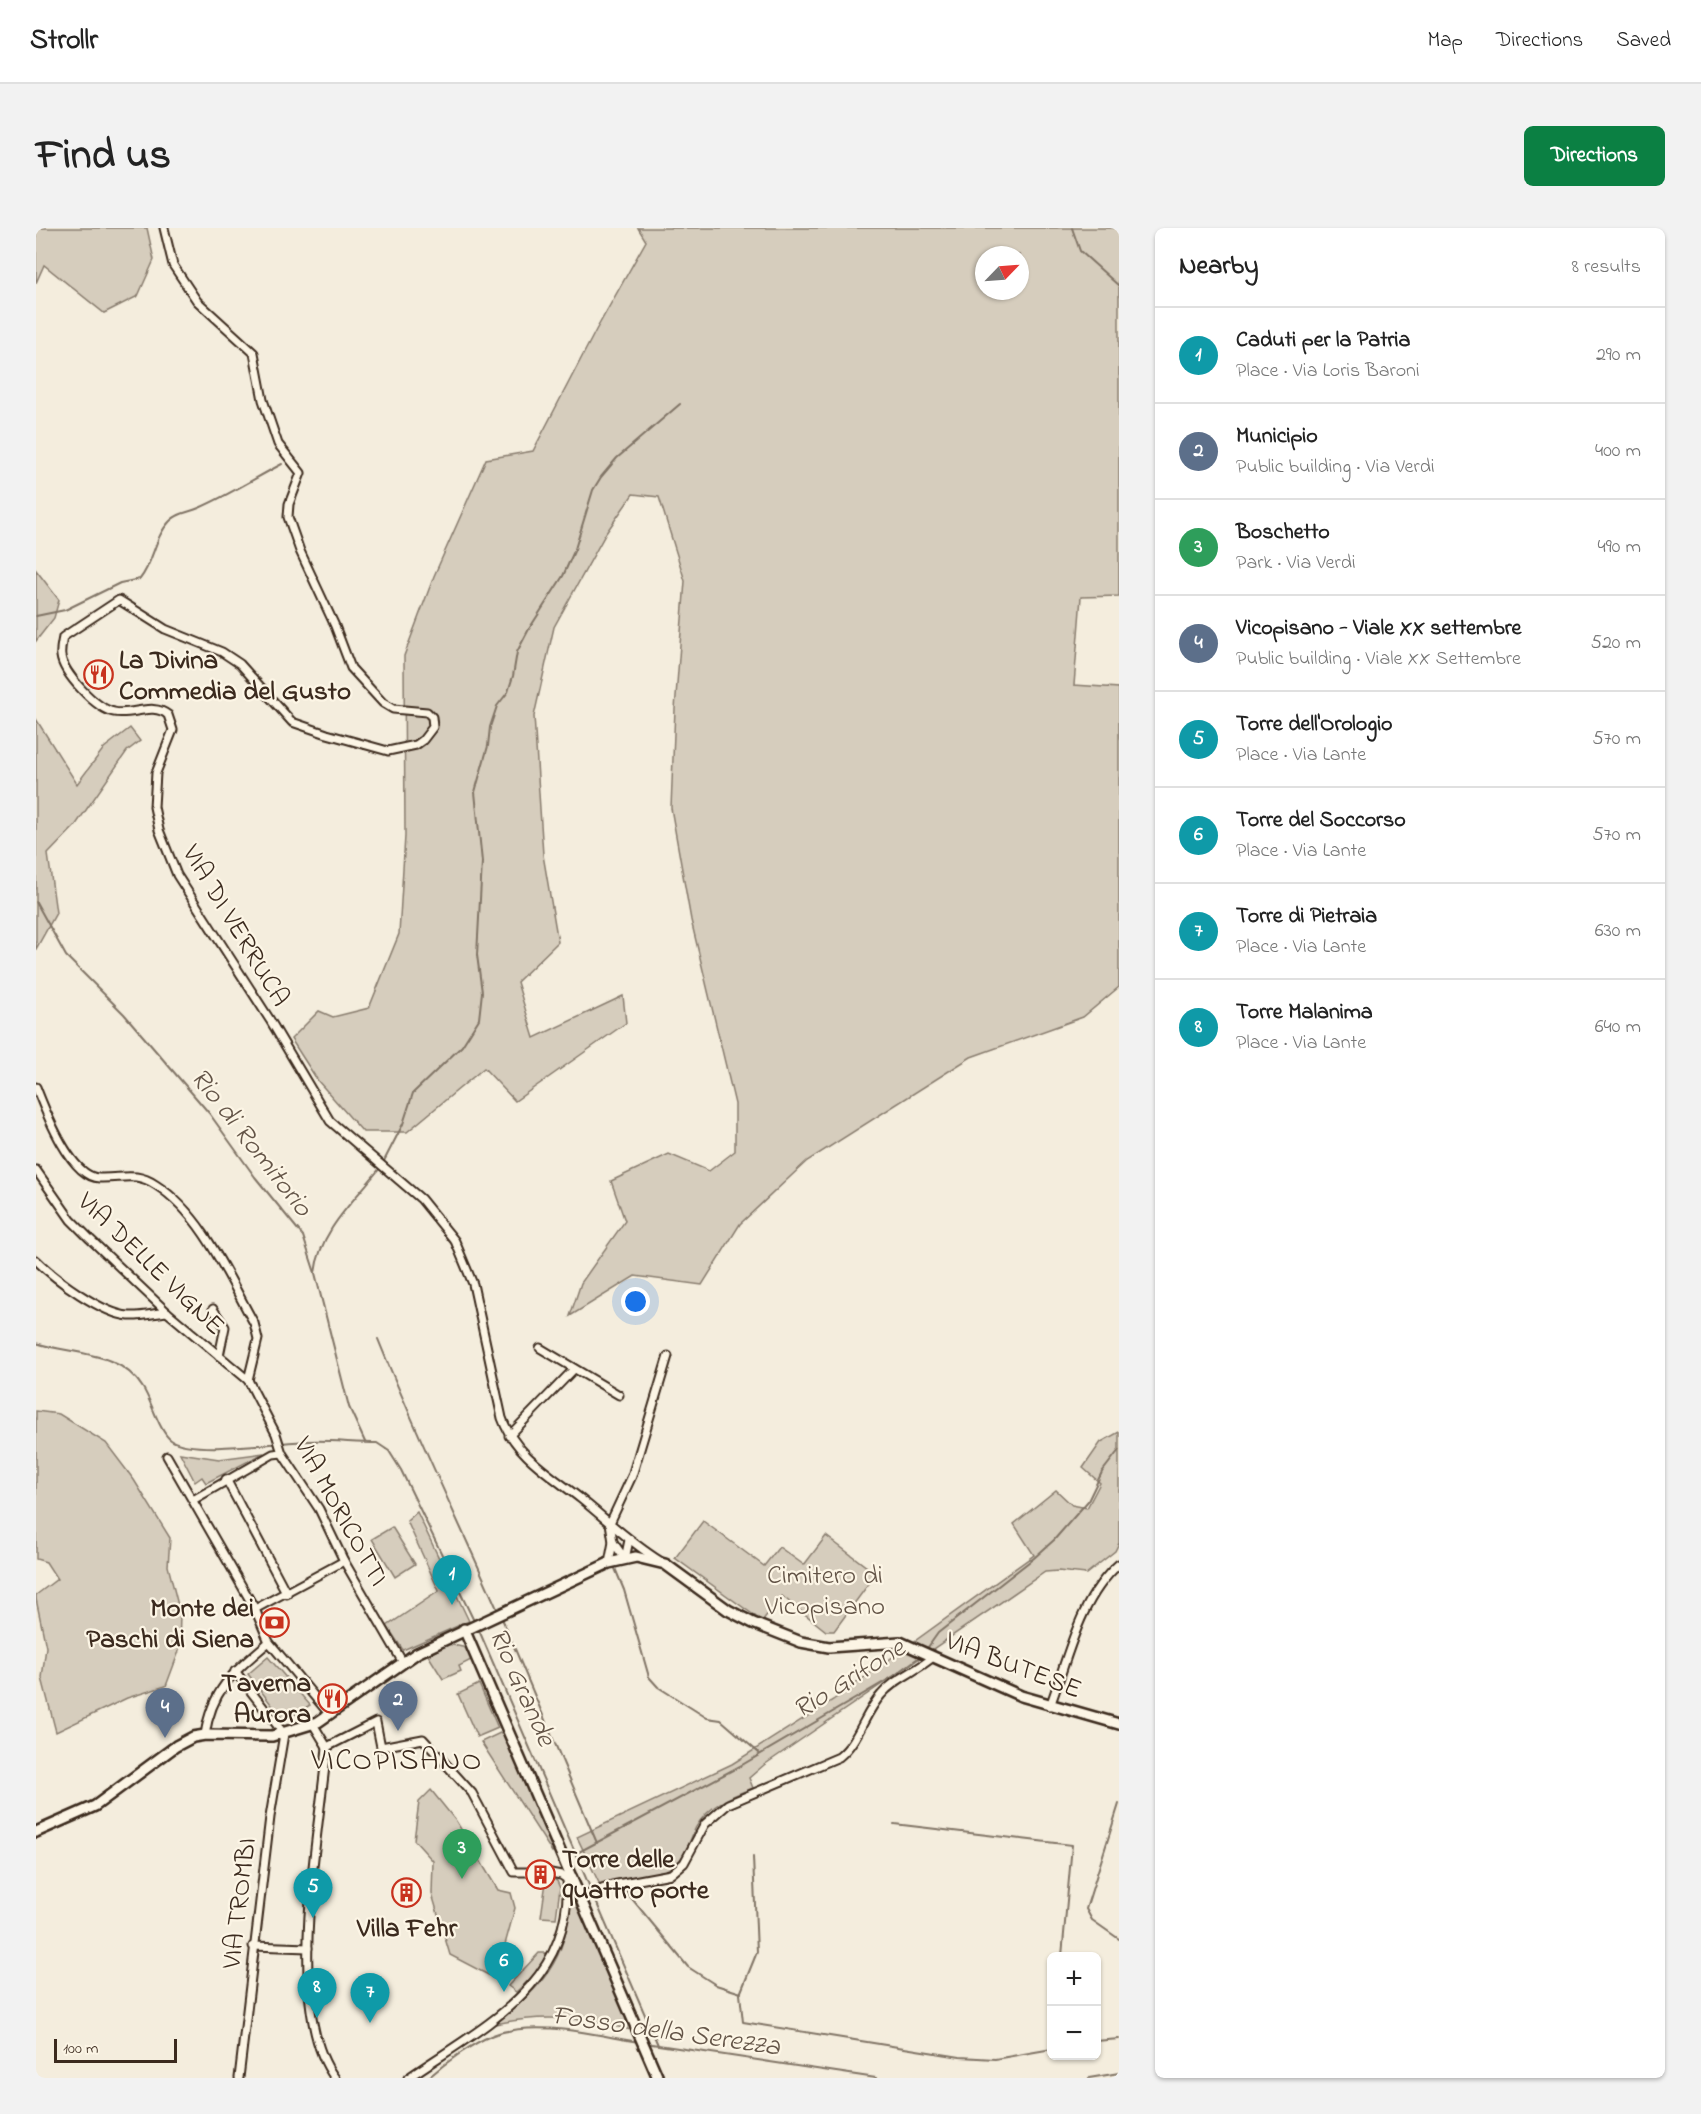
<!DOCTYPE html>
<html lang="en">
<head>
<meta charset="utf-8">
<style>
	:root { --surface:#fff; --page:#f2f2f2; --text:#222; --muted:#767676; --line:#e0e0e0; --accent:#0b8043 }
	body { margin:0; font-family:"Indie Flower",sans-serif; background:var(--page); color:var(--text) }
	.controls { position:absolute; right:18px; bottom:18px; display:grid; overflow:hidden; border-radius:9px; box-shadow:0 2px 4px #0004 }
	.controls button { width:54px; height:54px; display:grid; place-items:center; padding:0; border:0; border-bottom:2px solid var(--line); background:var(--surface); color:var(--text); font:30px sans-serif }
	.compass { position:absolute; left:939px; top:18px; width:54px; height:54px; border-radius:50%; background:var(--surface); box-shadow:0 2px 4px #0004; rotate:65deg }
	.scale { position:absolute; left:18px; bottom:15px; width:123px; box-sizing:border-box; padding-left:6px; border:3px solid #3b2a1e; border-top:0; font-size:16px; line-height:21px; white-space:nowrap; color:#3b2a1e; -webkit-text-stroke:4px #fcf5e5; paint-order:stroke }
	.you { position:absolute; left:600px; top:1074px; width:21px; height:21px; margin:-15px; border:4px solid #fff; border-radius:50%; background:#1a73e8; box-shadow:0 0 0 9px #1a73e833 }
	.badge { display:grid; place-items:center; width:39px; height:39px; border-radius:50%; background:var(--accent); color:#fff; font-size:20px; font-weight:700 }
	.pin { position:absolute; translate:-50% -50px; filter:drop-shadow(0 2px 3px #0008) }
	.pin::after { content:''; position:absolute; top:32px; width:21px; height:18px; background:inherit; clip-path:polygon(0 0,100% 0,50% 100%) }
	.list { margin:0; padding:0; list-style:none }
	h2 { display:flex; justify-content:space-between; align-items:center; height:78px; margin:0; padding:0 24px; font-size:26px }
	h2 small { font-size:20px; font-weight:400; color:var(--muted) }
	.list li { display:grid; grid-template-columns:39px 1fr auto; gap:18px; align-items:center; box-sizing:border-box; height:96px; padding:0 24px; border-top:2px solid var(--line) }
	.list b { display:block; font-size:22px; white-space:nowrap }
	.list p { margin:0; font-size:20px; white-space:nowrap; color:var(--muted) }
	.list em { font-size:20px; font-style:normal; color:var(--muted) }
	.map { position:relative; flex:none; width:1083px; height:1850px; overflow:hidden; border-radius:9px }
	header { display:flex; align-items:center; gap:36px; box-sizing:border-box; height:84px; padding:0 30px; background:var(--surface); border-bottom:2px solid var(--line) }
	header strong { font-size:28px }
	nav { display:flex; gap:33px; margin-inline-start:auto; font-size:21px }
	.intro { display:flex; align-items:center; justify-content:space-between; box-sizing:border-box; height:144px; padding:0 36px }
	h1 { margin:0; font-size:42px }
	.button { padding:15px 27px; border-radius:9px; background:var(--accent); color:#fff; font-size:21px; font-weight:700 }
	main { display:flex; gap:36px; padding:0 36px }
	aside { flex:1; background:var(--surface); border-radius:9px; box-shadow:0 2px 4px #0004 }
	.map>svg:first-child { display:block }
	.green { fill:#d6cdbd; stroke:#887c6e; stroke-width:1.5; fill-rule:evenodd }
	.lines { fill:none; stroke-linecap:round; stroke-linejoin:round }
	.stream { stroke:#817466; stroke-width:2 }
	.street-tunnel { stroke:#cfc6b7; stroke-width:7; stroke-dasharray:7 3.5; stroke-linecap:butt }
	.street-casing { stroke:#3b2a1e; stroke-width:11 }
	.secondary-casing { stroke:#3b2a1e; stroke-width:14 }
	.street { stroke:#fcf5e5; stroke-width:7 }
	.secondary { stroke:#fcf5e5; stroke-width:9 }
	.labels { text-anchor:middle; stroke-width:4.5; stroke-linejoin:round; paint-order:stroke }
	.poi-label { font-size:27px; font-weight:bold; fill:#3b2a1e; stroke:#fcf5e5; text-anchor:start }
	.street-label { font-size:27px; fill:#3b2a1e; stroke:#fcf5e5 }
	.park-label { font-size:27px; fill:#625346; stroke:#fcf5e5 }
	.water-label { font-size:28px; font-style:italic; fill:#645548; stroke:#fcf5e5 }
	.quarter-label { font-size:30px; letter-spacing:1.5px; fill:#3b2a1e; stroke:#fcf5e5 }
</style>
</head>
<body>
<header>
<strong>Strollr</strong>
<nav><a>Map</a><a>Directions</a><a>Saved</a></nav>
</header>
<div class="intro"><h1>Find us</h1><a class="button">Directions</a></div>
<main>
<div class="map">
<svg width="1083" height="1850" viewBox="0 0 1083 1850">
	<rect width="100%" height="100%" fill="#f4eddd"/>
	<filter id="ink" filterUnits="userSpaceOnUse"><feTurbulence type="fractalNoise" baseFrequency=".0167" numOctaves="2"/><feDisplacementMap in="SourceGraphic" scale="12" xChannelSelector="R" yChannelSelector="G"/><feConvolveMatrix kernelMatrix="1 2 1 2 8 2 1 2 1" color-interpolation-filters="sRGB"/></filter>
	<g filter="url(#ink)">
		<!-- green -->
		<g class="green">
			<polygon points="0,0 111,0 118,32 102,68 68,85 8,37 0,55"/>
			<path d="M602,0H1083V368L1045,369L1038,457L1083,460V759L1047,789L935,829L771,933L704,996L666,1057L599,1048L534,1088L545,1055L589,993L575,953L633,926L673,943L699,923V876L655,692L635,580L639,481L649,353L623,269L597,266L570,305L518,399L498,488L507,627L522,714L481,754L498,810L587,768L590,795L479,873L448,840L371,904H327L282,853L255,811L283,783L297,789L333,780L363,706L369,608L368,428L398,348L450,231L497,223L560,102L610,13ZM948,27H984V63H948Z"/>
			<polygon points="0,342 23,372 18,390 0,413"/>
			<polygon points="0,491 41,556 68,520 94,500 104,513 91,523 39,598 12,626 20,685 0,721"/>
			<polygon points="0,1183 23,1186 70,1215 98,1252 134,1310 132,1338 144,1385 143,1423 130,1458 91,1470 20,1504 6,1450 10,1419 0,1371 0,1367 21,1351 10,1334 0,1331"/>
			<path d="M1083,1204V1315L1079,1323L1050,1346L1022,1343L1009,1344L728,1537L713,1550L717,1560C695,1568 672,1578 660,1599C653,1613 650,1630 636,1639C616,1651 585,1651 563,1655L541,1609L696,1536L797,1472L998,1327L978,1296L1020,1262L1036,1277L1051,1280L1064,1255L1047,1240L1065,1214Z"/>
			<polygon points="144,1225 183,1231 228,1225 170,1255 166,1249 159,1254"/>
			<polygon points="381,1284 433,1393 367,1422 351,1398 403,1363 371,1293"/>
			<polygon points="667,1293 728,1338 743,1319 768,1337 790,1308 840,1346 798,1403 790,1403 746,1368 726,1393 639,1330"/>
			<polygon points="356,1299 379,1336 359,1349 336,1311"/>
			<polygon points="412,1416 431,1420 437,1431 423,1438 425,1443 407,1451 392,1427"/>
			<polygon points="232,1429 274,1477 248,1493 212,1446"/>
			<polygon points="443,1456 462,1500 441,1509 422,1466"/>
			<polygon points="466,1504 519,1621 516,1624 445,1514"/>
			<polygon points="395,1562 420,1593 462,1662 475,1665 479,1680 465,1731 474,1743 462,1752 414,1727 396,1666 397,1633 378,1612 383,1574"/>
			<polygon points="511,1647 521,1653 524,1660 520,1690 505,1689"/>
			<path d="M535,1655L595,1802C545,1790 510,1785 459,1796C513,1754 535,1725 535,1655Z"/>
			<polygon points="503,1725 512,1725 501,1744 480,1764 472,1758"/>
		</g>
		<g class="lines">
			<!-- stream -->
			<g class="stream">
				<polyline points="1036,0 1044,23 1083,58"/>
				<path d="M0,388L29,382L84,355L104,351C118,334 118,309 134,293C143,284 152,285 163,280C191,268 219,250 246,236"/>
				<polyline points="0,674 30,728 88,786 173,885 219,949 267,1008 279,1045 313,1179 329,1214"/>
				<polyline points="347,935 367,896 377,865 426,818 443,791 446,764 441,727 446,634 439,564 452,518 454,499 461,478 472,464 477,448 481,424 493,401 527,348 539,321 557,262 565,249 581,230 644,176"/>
				<path d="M279,1045C284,1002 319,972 344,940"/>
				<path d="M342,1111C379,1203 422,1292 462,1383"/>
				<path d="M0,1115C36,1127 84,1122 107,1160C115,1172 124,1205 135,1212C156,1227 243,1214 272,1213C295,1212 318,1215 341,1215L353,1223L365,1242L439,1395"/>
				<polyline points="578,1338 588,1362 613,1449 622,1459 671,1490 685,1492 723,1525"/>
				<polyline points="465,1388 561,1615"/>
				<polyline points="442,1400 622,1817"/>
				<polyline points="890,1422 902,1405 998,1330 1018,1312 1052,1273 1066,1244 1083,1222"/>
				<polyline points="1083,1576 1050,1681 1056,1692 1083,1711"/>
				<polyline points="858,1596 1036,1617 1026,1728"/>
				<polyline points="541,1625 706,1537 858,1448 886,1427"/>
				<polyline points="717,1629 721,1724 704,1766 707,1794 924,1829 959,1831 1016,1821"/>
				<polyline points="588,1661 652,1739 680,1757 705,1765"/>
				<polyline points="1060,1813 1083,1811"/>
				<polyline points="609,1815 840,1850"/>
				<path d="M392,1850C409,1835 435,1816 457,1807C501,1791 558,1807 603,1814"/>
				<polyline points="1053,1850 1083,1845"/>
			</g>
			<!-- street-tunnel -->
			<polyline class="street-tunnel" points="506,1649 506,1644"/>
			<defs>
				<g id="street">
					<path d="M128,0L137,37L161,73L218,125L227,172L242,216L265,245L253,276L252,289L264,323L299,398L315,440L347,475L357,481L391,484L396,489L397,499L387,512L380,517L352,523L291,506L256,494L204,436L186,424L129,401L83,372L27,409C26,415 24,421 25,428C27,445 60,481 78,484C96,488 117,474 132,487L137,502L120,545L118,579L123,602L141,647L234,792L294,893L385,971L419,1013L437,1056L466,1190C479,1227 515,1247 545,1271C571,1292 595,1315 624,1333"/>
					<path d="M0,859C9,882 34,949 63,950C86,951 99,943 120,957C167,987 192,1049 218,1095L222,1111L212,1152"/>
					<polyline points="0,942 35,992 54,1011 131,1084 212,1152 240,1206 246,1225 283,1281 308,1333 366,1433"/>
					<path d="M0,1032C19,1051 66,1086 93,1088C105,1089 119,1085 131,1084"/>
					<polyline points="177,1081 189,1099 183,1128"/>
					<polyline points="504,1120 583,1167"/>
					<polyline points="473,1208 538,1141"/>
					<polyline points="131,1228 219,1381 233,1414 294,1487"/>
					<polyline points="190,1251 251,1366"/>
					<polyline points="157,1272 237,1226 246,1225"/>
					<polyline points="574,1295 596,1248 632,1128"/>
					<polyline points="577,1314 589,1331 593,1312"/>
					<polyline points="573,1335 577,1314 574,1295"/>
					<polyline points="219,1381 308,1333"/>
					<polyline points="199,1443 248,1506 234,1589 203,1850"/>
					<path d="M1014,1478C1032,1430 1043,1371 1083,1336"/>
					<polyline points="277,1496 291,1519"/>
					<path d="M169,1507C176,1460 199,1443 233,1414"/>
					<path d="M291,1519C284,1600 247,1783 299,1850"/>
					<polyline points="291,1519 340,1494 345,1519 387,1511 436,1565 478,1644 499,1644"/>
					<polyline points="510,1644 525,1647 531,1651"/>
					<path d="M546,1669L576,1657L635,1646L648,1635L669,1596L692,1576L803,1529C823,1513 828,1486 845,1467C859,1450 880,1444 897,1429"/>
					<polyline points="217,1718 272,1720"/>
					<path d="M372,1850C447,1798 537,1757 531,1651L537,1649"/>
				</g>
				<g id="secondary">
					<polyline points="428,1401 622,1850"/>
					<polyline points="0,1604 59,1578 140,1518 157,1509 169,1507 236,1508 282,1494 381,1425 573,1335 600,1329 629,1336 692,1382 717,1395 765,1414 793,1419 864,1414 985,1468 1083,1496"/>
				</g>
			</defs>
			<!-- street casing -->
			<use href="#street" class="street-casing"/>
			<!-- secondary casing -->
			<use href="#secondary" class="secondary-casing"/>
			<!-- street -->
			<use href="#street" class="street"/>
			<!-- secondary -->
			<use href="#secondary" class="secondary"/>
		</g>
	</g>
	<!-- icons -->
	<defs>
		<symbol id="restaurant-ring" viewBox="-11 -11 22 22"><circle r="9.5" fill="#fcf5e5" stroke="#c8321e" stroke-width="1.5"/><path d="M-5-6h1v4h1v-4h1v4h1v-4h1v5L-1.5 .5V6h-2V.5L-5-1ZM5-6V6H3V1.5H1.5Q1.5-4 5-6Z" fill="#c8321e"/></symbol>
		<symbol id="bank-ring" viewBox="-11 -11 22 22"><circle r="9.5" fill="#fcf5e5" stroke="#c8321e" stroke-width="1.5"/><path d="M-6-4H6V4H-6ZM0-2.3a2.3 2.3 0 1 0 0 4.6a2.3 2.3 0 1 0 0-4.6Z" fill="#c8321e"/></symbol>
		<symbol id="building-ring" viewBox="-11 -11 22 22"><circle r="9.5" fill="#fcf5e5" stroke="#c8321e" stroke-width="1.5"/><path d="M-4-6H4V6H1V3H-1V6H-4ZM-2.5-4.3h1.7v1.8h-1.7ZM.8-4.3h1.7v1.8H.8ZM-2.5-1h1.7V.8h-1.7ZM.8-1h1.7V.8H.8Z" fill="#c8321e"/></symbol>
	</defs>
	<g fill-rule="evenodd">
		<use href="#restaurant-ring" x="46" y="430" width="33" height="33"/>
		<use href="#bank-ring" x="222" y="1378" width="33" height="33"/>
		<use href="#restaurant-ring" x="280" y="1454" width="33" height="33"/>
		<use href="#building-ring" x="488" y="1630" width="33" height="33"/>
		<use href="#building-ring" x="354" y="1648" width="33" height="33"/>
	</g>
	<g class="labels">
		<!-- poi labels -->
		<g class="poi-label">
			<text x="83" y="440">La Divina<tspan x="83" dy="31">Commedia del Gusto</tspan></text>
			<text x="218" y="1388" text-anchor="end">Monte dei<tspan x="218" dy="31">Paschi di Siena</tspan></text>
			<text x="275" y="1463" text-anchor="end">Taverna<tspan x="275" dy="31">Aurora</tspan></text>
			<text x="526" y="1639">Torre delle<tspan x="526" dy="31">quattro porte</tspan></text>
			<text x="371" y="1708" text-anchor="middle">Villa Fehr</text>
		</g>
		<!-- street labels -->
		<g class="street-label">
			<text transform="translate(201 697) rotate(59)" y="9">VIA DI VERRUCA</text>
			<text transform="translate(116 1035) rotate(44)" y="9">VIA DELLE VIGNE</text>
			<text transform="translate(306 1283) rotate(61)" y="9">VIA MORICOTTI</text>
			<text transform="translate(978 1436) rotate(21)" y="9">VIA BUTESE</text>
			<text transform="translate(202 1675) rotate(-83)" y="9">VIA TROMBI</text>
		</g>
		<!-- park labels -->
		<g class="park-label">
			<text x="789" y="1355">Cimitero di<tspan x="789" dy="31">Vicopisano</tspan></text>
		</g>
		<!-- water labels -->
		<g class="water-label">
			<text transform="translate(217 913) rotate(52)" y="10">Rio di Romitorio</text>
			<text transform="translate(812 1449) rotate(-32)" y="10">Rio Grifone</text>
			<text transform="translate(488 1458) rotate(66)" y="10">Rio Grande</text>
			<text transform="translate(630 1801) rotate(8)" y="10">Fosso della Serezza</text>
		</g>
		<!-- quarter labels -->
		<g class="quarter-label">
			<text x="361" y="1541">VICOPISANO</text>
		</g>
	</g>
</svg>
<div class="controls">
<button>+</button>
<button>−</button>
</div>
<svg class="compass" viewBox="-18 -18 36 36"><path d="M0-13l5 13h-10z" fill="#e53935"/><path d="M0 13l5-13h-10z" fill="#767676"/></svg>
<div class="scale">100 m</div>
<div class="you"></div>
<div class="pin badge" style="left:416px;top:1377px;background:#0f9aa8">1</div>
<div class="pin badge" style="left:362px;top:1503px;background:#5c6f8a">2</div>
<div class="pin badge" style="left:426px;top:1651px;background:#2e9e5b">3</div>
<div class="pin badge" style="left:129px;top:1510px;background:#5c6f8a">4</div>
<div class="pin badge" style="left:277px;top:1690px;background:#0f9aa8">5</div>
<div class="pin badge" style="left:468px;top:1764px;background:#0f9aa8">6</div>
<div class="pin badge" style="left:334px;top:1795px;background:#0f9aa8">7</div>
<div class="pin badge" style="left:281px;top:1790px;background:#0f9aa8">8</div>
</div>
<aside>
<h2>Nearby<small>8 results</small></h2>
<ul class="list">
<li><span class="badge" style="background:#0f9aa8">1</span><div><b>Caduti per la Patria</b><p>Place · Via Loris Baroni</p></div><em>290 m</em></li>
<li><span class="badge" style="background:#5c6f8a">2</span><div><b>Municipio</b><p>Public building · Via Verdi</p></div><em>400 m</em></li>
<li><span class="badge" style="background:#2e9e5b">3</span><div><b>Boschetto</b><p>Park · Via Verdi</p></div><em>490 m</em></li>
<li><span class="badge" style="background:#5c6f8a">4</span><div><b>Vicopisano - Viale XX settembre</b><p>Public building · Viale XX Settembre</p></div><em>520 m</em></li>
<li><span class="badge" style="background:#0f9aa8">5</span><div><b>Torre dell'Orologio</b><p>Place · Via Lante</p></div><em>570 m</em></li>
<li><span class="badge" style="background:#0f9aa8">6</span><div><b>Torre del Soccorso</b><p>Place · Via Lante</p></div><em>570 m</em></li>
<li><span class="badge" style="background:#0f9aa8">7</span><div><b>Torre di Pietraia</b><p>Place · Via Lante</p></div><em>630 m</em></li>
<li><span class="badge" style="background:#0f9aa8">8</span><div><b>Torre Malanima</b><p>Place · Via Lante</p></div><em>640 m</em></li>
</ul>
</aside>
</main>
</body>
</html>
